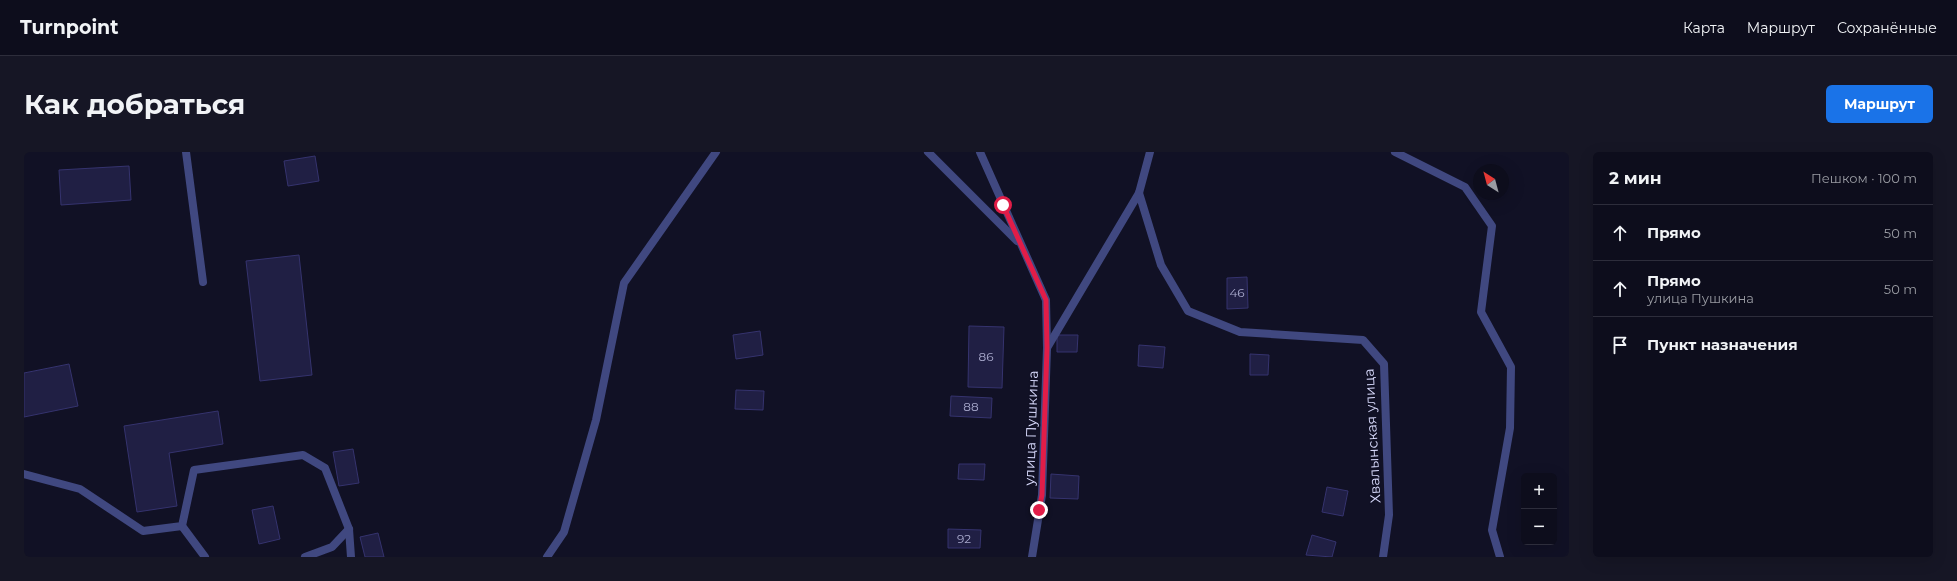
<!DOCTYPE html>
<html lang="ru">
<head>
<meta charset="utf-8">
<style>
	:root { --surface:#0d0d1c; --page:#161625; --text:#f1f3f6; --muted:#9a9ca3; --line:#2d2d3b; --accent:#1a73e8 }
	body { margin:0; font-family:Montserrat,sans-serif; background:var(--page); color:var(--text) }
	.controls { position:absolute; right:12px; bottom:12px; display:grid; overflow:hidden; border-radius:6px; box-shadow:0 4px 16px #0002 }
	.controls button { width:36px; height:36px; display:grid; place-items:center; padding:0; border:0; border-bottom:1px solid var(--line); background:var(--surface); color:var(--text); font:20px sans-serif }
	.compass { position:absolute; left:1449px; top:12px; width:36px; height:36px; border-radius:50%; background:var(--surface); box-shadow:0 4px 16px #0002; rotate:324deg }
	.stop { position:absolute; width:12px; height:12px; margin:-9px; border:3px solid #e11d48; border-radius:50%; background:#fff }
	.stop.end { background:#e11d48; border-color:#fff; box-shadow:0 1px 4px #0008 }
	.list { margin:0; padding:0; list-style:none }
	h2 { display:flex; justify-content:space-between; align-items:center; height:52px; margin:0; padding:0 16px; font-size:17px }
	h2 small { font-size:13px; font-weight:400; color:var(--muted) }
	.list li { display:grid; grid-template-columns:26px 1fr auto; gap:12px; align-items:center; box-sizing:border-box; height:56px; padding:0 16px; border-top:1px solid var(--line) }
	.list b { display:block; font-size:15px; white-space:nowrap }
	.list p { margin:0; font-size:13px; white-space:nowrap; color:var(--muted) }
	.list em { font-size:13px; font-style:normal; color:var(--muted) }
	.icon { flex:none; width:22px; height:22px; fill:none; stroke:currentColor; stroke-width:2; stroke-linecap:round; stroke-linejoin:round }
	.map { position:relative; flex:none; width:1545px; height:405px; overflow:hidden; border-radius:6px }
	header { display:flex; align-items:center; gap:24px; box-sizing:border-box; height:56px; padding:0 20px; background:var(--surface); border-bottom:1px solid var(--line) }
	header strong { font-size:19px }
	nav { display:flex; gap:22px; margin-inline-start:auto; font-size:14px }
	.intro { display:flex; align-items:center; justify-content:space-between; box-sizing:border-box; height:96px; padding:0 24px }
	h1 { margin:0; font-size:28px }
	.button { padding:10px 18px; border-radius:6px; background:var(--accent); color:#fff; font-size:14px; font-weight:700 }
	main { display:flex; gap:24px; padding:0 24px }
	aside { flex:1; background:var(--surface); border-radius:6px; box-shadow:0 4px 16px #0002 }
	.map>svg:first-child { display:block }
	.building { fill:#201f44; stroke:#35336e }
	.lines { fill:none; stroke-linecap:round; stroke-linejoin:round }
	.service { stroke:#404880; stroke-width:8 }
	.minor { stroke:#404880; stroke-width:8 }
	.route { stroke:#e11d48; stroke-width:5 }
	.labels { text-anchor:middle; stroke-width:3; stroke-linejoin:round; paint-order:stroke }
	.number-label { font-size:12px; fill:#aaabce }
	.street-label { font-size:14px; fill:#d8dafc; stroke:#111125 }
</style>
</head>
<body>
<header>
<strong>Turnpoint</strong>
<nav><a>Карта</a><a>Маршрут</a><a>Сохранённые</a></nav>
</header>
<div class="intro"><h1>Как добраться</h1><a class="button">Маршрут</a></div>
<main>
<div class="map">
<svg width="1545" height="405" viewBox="0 0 1545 405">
	<rect width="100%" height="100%" fill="#111125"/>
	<!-- building -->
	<g class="building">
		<polygon points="291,4 295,29 264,34 260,9"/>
		<polygon points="105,14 107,48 37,53 35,18"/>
		<polygon points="275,103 288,223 236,229 222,109"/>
		<polygon points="1223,125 1224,156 1203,157 1203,126"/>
		<polygon points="945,174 980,175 978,236 944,235"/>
		<polygon points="736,179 739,203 712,207 709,183"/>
		<polygon points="1033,183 1054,183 1053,200 1033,200"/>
		<polygon points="1115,193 1141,195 1139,216 1114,214"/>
		<polygon points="1226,202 1245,203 1244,223 1226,223"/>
		<polygon points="45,212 54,254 0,265 0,221"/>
		<polygon points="712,238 740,239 739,258 711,257"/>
		<polygon points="927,244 968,246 967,266 926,264"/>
		<polygon points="194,259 199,292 145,301 153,354 113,360 100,274"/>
		<polygon points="329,297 335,331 315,334 309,300"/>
		<polygon points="935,312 961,312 960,328 934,327"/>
		<polygon points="1027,322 1055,324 1054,347 1026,346"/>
		<polygon points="1303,335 1324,339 1319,364 1298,360"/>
		<polygon points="249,354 256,387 235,392 228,358"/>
		<polygon points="924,377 957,378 956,396 924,396"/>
		<polygon points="354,381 360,405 341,405 336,385"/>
		<polygon points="1288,383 1312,390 1308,405 1282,403"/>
	</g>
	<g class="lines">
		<!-- service -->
		<g class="service">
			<polyline points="904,0 993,89"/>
			<polyline points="956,0 1022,148 1023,196"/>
			<polyline points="0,322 56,337 119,379 158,374 170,318 279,303 301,316 325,377 327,405"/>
			<polyline points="158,374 181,405"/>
			<polyline points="281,405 308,395 325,377"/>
			<polyline points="523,405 540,380 572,268 600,131 692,0"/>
		</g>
		<!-- minor -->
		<g class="minor">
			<polyline points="162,0 179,130"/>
			<polyline points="1371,0 1441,35 1468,74 1457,160 1487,215 1486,276 1468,378 1476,405"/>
			<polyline points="1115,41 1137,113 1164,159 1216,180 1339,188 1360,212 1365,363 1359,405"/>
			<polyline points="1008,405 1018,343 1023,196 1115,41 1126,0"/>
		</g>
	</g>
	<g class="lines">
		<!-- route -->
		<polyline class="route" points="979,53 1022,148 1023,196 1018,343 1015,358"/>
	</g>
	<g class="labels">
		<!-- number labels -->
		<g class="number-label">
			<text x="1213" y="145">46</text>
			<text x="962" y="209">86</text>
			<text x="947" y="259">88</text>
			<text x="940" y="391">92</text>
		</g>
		<!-- street labels -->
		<g class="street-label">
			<text transform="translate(1007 276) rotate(-88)" y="5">улица Пушкина</text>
			<text transform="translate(1348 284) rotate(-93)" y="5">Хвалынская улица</text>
		</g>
	</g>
</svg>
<div class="controls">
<button>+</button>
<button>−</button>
</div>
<svg class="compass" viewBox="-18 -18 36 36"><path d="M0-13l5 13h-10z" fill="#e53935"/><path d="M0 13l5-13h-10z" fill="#9a9ca3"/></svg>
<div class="stop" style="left:979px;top:53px"></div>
<div class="stop end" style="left:1015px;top:358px"></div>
</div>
<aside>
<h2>2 мин<small>Пешком · 100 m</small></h2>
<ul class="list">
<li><svg class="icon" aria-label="ahead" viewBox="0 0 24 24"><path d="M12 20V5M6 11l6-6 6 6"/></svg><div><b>Прямо</b></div><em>50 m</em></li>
<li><svg class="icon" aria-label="ahead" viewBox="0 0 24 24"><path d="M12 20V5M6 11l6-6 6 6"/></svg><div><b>Прямо</b><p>улица Пушкина</p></div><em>50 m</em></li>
<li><svg class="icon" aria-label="arrive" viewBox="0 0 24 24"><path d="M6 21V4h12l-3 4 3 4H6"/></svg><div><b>Пункт назначения</b></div></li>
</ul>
</aside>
</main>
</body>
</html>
